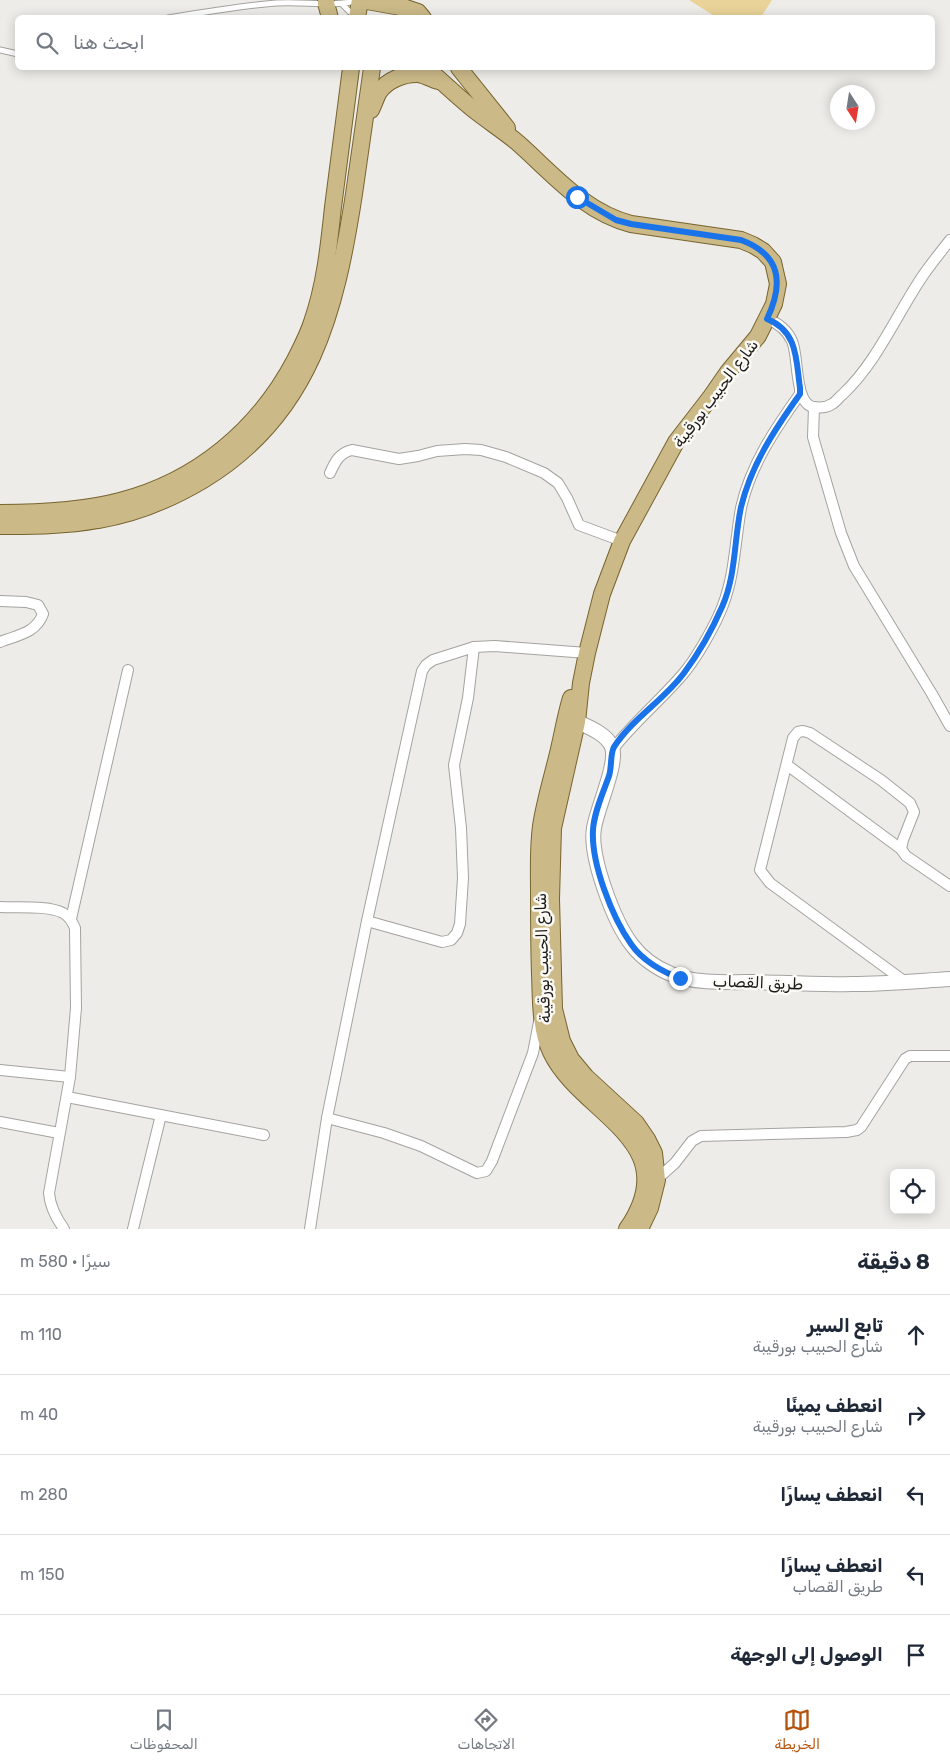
<!DOCTYPE html>
<html lang="ar">
<head>
<meta charset="utf-8">
<style>
	:root { --surface:#fff; --page:#f6f6f7; --text:#1f2937; --muted:#747a83; --line:#e0e1e3; --accent:#b45309 }
	body { margin:0; font-family:Rubik,Cairo,sans-serif; background:var(--page); color:var(--text); direction:rtl }
	.controls { position:absolute; right:15px; bottom:15px; display:grid; overflow:hidden; border-radius:8px; box-shadow:0 2px 12px #0003 }
	.controls button { width:45px; height:45px; display:grid; place-items:center; padding:0; border:0; border-bottom:1px solid var(--line); background:var(--surface); color:var(--text); font:25px sans-serif }
	.compass { position:absolute; left:830px; top:85px; width:45px; height:45px; border-radius:50%; background:var(--surface); box-shadow:0 2px 12px #0003; rotate:168deg }
	.stop { position:absolute; width:15px; height:15px; margin:-11px; border:4px solid #1a73e8; border-radius:50%; background:#fff }
	.stop.end { background:#1a73e8; border-color:#fff; box-shadow:0 1px 5px #0008 }
	.list { margin:0; padding:0; list-style:none }
	h2 { display:flex; justify-content:space-between; align-items:center; height:65px; margin:0; padding:0 20px; font-size:21px }
	h2 small { font-size:16px; font-weight:400; color:var(--muted) }
	.list li { display:grid; grid-template-columns:32px 1fr auto; gap:15px; align-items:center; box-sizing:border-box; height:80px; padding:0 20px; border-top:1px solid var(--line) }
	.list b { display:block; font-size:19px; white-space:nowrap }
	.list p { margin:0; font-size:16px; white-space:nowrap; color:var(--muted) }
	.list em { font-size:16px; font-style:normal; color:var(--muted) }
	.icon { flex:none; width:28px; height:28px; fill:none; stroke:currentColor; stroke-width:2; stroke-linecap:round; stroke-linejoin:round }
	.map { position:relative; flex:none; width:950px; height:1229px; overflow:hidden; direction:ltr }
	.search { position:absolute; background:var(--surface); box-shadow:0 2px 12px #0003; left:15px; right:15px; top:15px; height:55px; display:flex; align-items:center; gap:12px; box-sizing:border-box; padding:0 18px; border-radius:8px; color:var(--muted); font-size:19px }
	.sheet { height:465px; background:var(--surface) }
	nav { display:flex; justify-content:space-around; align-items:center; box-sizing:border-box; height:70px; border-top:1px solid var(--line); background:var(--surface); font-size:14px; color:var(--muted) }
	nav a { display:grid; justify-items:center; gap:2px }
	nav .on { color:var(--accent) }
	.map>svg:first-child { display:block }
	.green { fill:#e9d398 }
	.lines { fill:none; stroke-linecap:round; stroke-linejoin:round }
	.lane-casing { stroke:#a5a39f; stroke-width:7 }
	.street-casing { stroke:#a5a39f; stroke-width:12 }
	.secondary-casing { stroke:#a5a39f; stroke-width:16 }
	.primary-casing { stroke:#77642e; stroke-width:18 }
	.lane { stroke:#fff; stroke-width:5 }
	.street { stroke:#fff; stroke-width:10 }
	.secondary { stroke:#fff; stroke-width:14 }
	.primary { stroke:#cbb988; stroke-width:16 }
	.route { stroke:#1a73e8; stroke-width:6 }
	.labels { text-anchor:middle; stroke-width:5; stroke-linejoin:round; paint-order:stroke }
	.street-label { font-size:16px; fill:#1c1b1a; stroke:#fbfaf5 }
</style>
</head>
<body>
<div class="map">
<svg width="950" height="1229" viewBox="0 0 950 1229">
	<rect width="100%" height="100%" fill="#eeece8"/>
	<!-- green -->
	<polygon class="green" points="689,0 772,0 761,17 716,17"/>
	<g class="lines">
		<defs>
			<g id="lane">
				<polyline points="342,4 354,16"/>
				<path d="M168,18C204,12 240,6 276,3C303,1 331,7 356,1"/>
				<polyline points="0,50 18,54"/>
			</g>
			<g id="street">
				<path d="M767,319C778,323 787,330 792,341C799,356 794,403 813,407C819,408 826,408 832,404C836,402 839,397 843,394C876,363 895,318 920,280C929,266 940,253 950,240"/>
				<polyline points="814,407 813,437 841,533 854,566 932,694 950,726"/>
				<path d="M330,473C335,462 339,453 352,450L399,459L418,456L437,451L465,449L481,450L506,457L544,473L558,483L567,498L579,525L622,541"/>
				<path d="M0,601L26,602L38,605L43,614C36,633 18,635 0,642"/>
				<path d="M613,749C634,722 661,700 683,674C696,659 716,624 723,605C735,574 735,541 741,508C750,466 775,429 800,394V388"/>
				<polyline points="787,765 901,849"/>
				<path d="M0,907C16,908 49,905 63,913C69,916 72,921 75,928L76,1008L70,1077L49,1193C50,1206 56,1218 64,1229"/>
				<polyline points="71,919 128,670"/>
				<polyline points="367,921 442,942 451,940 457,933 460,924 463,878 461,828 454,765 468,698 474,647"/>
				<polyline points="904,981 770,883 760,870 793,738 798,732 803,731 810,733 881,780 910,803 914,812 903,840 901,849 906,856 950,886"/>
				<polyline points="0,1070 70,1077"/>
				<polyline points="67,1097 264,1135"/>
				<polyline points="327,1118 384,1133 421,1146 477,1173 486,1171 492,1161 533,1053 539,1022"/>
				<polyline points="0,1122 59,1133"/>
				<polyline points="655,1181 675,1163 692,1141 701,1136 846,1132 857,1130 861,1127 905,1059 910,1056 950,1056"/>
				<polyline points="133,1229 161,1115"/>
				<polyline points="310,1229 327,1118 367,921 422,671 426,665 433,660 474,647 495,646 587,653"/>
			</g>
			<path id="secondary" d="M569,718C583,725 606,732 612,747C618,764 597,808 594,828C589,856 614,922 632,945C641,957 656,968 671,974C693,984 732,982 757,982C788,983 820,985 852,984C884,984 917,981 950,979"/>
			<g id="primary">
				<polyline points="326,0 326,3 330,18"/>
				<polyline points="361,0 406,8 418,12 423,18"/>
				<polyline points="357,18 360,0"/>
				<path d="M426,68C443,82 460,99 478,113C491,123 505,132 518,143C553,174 584,212 631,224L741,240L753,245L763,251L773,262L778,284L774,304L758,336L728,372L710,398L676,442L622,541L602,594L587,653L581,683L577,722L553,828L551,899L554,1009L562,1041L571,1059L586,1077L636,1123L647,1139L654,1153L657,1180L650,1208L640,1229"/>
				<polyline points="459,68 507,128"/>
				<path d="M371,110C374,104 376,97 379,92C387,80 405,73 419,74C425,75 432,79 438,81"/>
				<path d="M0,513C40,513 82,511 120,501C197,481 258,430 295,360C301,348 308,335 312,322C325,285 329,245 333,207C339,160 345,114 351,68"/>
				<path d="M0,526C32,526 66,526 98,520C135,514 171,499 203,480C311,415 336,311 354,194C360,152 366,110 372,68"/>
				<path d="M571,698C566,714 563,732 559,749C553,775 545,800 541,826C538,847 539,869 539,891C539,918 539,946 540,974C541,999 540,1029 551,1052C581,1115 688,1141 627,1229"/>
			</g>
		</defs>
		<!-- lane casing -->
		<use href="#lane" class="lane-casing"/>
		<!-- street casing -->
		<use href="#street" class="street-casing"/>
		<!-- secondary casing -->
		<use href="#secondary" class="secondary-casing"/>
		<!-- primary casing -->
		<use href="#primary" class="primary-casing"/>
		<!-- lane -->
		<use href="#lane" class="lane"/>
		<!-- street -->
		<use href="#street" class="street"/>
		<!-- secondary -->
		<use href="#secondary" class="secondary"/>
		<!-- primary -->
		<use href="#primary" class="primary"/>
	</g>
	<g class="lines">
		<!-- route -->
		<path class="route" d="M577,197L616,220L631,224L741,240C781,255 784,283 767,319C798,331 796,360 800,388V394C775,429 751,465 741,507C734,540 736,576 722,607C712,630 699,653 684,673C664,700 633,718 614,747C610,754 612,767 609,776C603,793 594,812 593,830C591,863 612,917 631,944C642,960 662,972 680,978"/>
	</g>
	<g class="labels">
		<!-- street labels -->
		<g class="street-label">
			<text transform="translate(715 393) rotate(-53)" y="6">شارع الحبيب بورقيبة</text>
			<text transform="translate(542 958) rotate(-92)" y="6">شارع الحبيب بورقيبة</text>
			<text transform="translate(758 982) rotate(2)" y="6">طريق القصاب</text>
		</g>
	</g>
</svg>
<div class="controls">
<button><svg class="icon" aria-label="locate" viewBox="0 0 24 24"><circle cx="12" cy="12" r="6"/><path d="M12 2v4M12 18v4M2 12h4M18 12h4"/></svg></button>
</div>
<svg class="compass" viewBox="-18 -18 36 36"><path d="M0-13l5 13h-10z" fill="#e53935"/><path d="M0 13l5-13h-10z" fill="#747a83"/></svg>
<div class="stop" style="left:577px;top:197px"></div>
<div class="stop end" style="left:680px;top:978px"></div>
<div class="search"><svg class="icon" aria-label="search" viewBox="0 0 24 24"><circle cx="10" cy="10" r="6"/><path d="M15 15l6 6"/></svg>ابحث هنا</div>
</div>
<section class="sheet">
<h2>8 دقيقة<small>سيرًا · 580 m</small></h2>
<ul class="list">
<li><svg class="icon" aria-label="ahead" viewBox="0 0 24 24"><path d="M12 20V5M6 11l6-6 6 6"/></svg><div><b>تابع السير</b><p>شارع الحبيب بورقيبة</p></div><em>110 m</em></li>
<li><svg class="icon" aria-label="right" viewBox="0 0 24 24"><path d="M7 20v-9h11M14 6l5 5-5 5"/></svg><div><b>انعطف يمينًا</b><p>شارع الحبيب بورقيبة</p></div><em>40 m</em></li>
<li><svg class="icon" aria-label="left" viewBox="0 0 24 24"><path d="M17 20v-9H6M10 6l-5 5 5 5"/></svg><div><b>انعطف يسارًا</b></div><em>280 m</em></li>
<li><svg class="icon" aria-label="left" viewBox="0 0 24 24"><path d="M17 20v-9H6M10 6l-5 5 5 5"/></svg><div><b>انعطف يسارًا</b><p>طريق القصاب</p></div><em>150 m</em></li>
<li><svg class="icon" aria-label="arrive" viewBox="0 0 24 24"><path d="M6 21V4h12l-3 4 3 4H6"/></svg><div><b>الوصول إلى الوجهة</b></div></li>
</ul>
</section>
<nav>
<a class="on"><svg class="icon" aria-label="map" viewBox="0 0 24 24"><path d="M3 6l6-2 6 2 6-2v14l-6 2-6-2-6 2zM9 4v14M15 6v14"/></svg>الخريطة</a>
<a><svg class="icon" aria-label="directions" viewBox="0 0 24 24"><path d="M12 3l9 9-9 9-9-9zM9 14v-3h6M13 9l2 2-2 2"/></svg>الاتجاهات</a>
<a><svg class="icon" aria-label="saved" viewBox="0 0 24 24"><path d="M7 4h10v16l-5-4-5 4z"/></svg>المحفوظات</a>
</nav>
</body>
</html>
